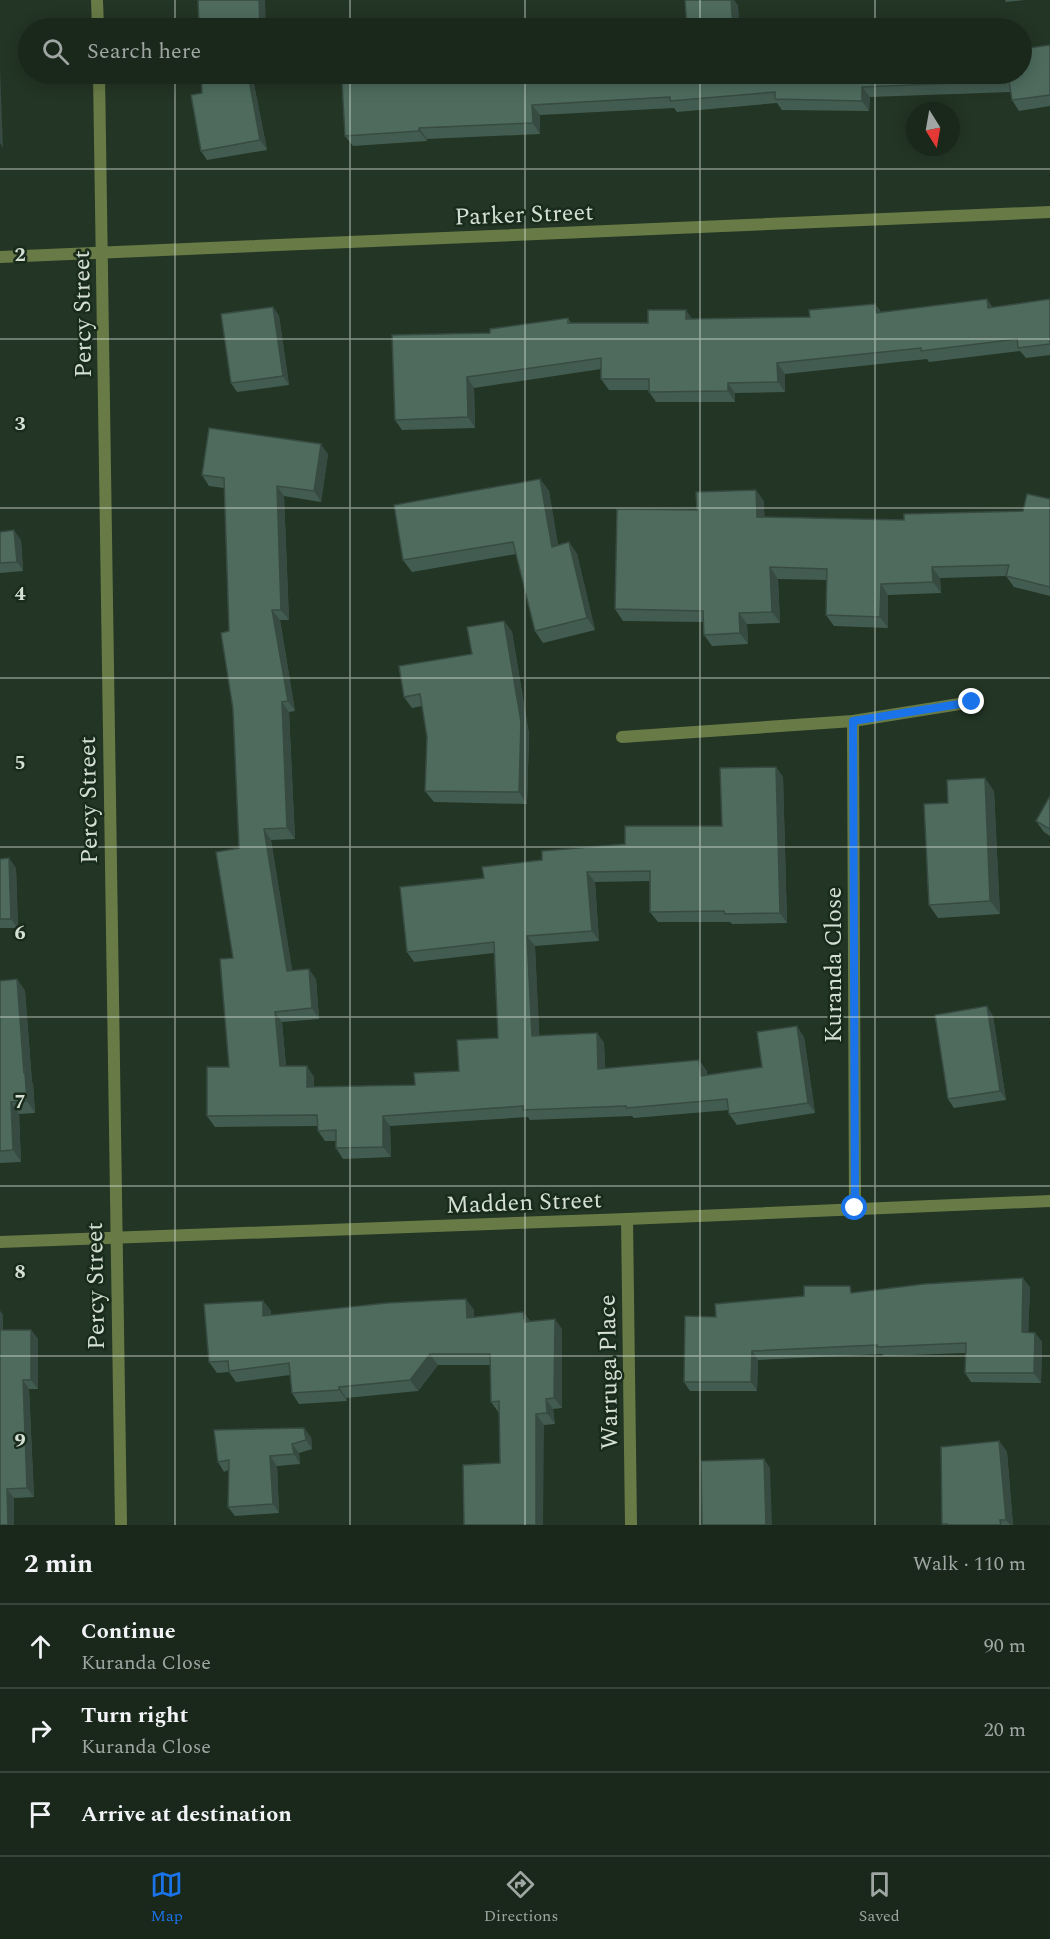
<!DOCTYPE html>
<html lang="en">
<head>
<meta charset="utf-8">
<style>
	:root { --surface:#1a281b; --page:#233024; --text:#f1f3f6; --muted:#9fa6a3; --line:#38443a; --accent:#1a73e8 }
	body { margin:0; font-family:Spectral,serif; background:var(--page); color:var(--text) }
	.compass { position:absolute; left:906px; top:102px; width:54px; height:54px; border-radius:50%; background:var(--surface); box-shadow:0 3px 15px #0003; rotate:169deg }
	.stop { position:absolute; width:18px; height:18px; margin:-14px; border:4px solid #1a73e8; border-radius:50%; background:#fff }
	.stop.end { background:#1a73e8; border-color:#fff; box-shadow:0 2px 6px #0008 }
	.list { margin:0; padding:0; list-style:none }
	h2 { display:flex; justify-content:space-between; align-items:center; height:78px; margin:0; padding:0 24px; font-size:26px }
	h2 small { font-size:20px; font-weight:400; color:var(--muted) }
	.list li { display:grid; grid-template-columns:39px 1fr auto; gap:18px; align-items:center; box-sizing:border-box; height:84px; padding:0 24px; border-top:2px solid var(--line) }
	.list b { display:block; font-size:22px; white-space:nowrap }
	.list p { margin:0; font-size:20px; white-space:nowrap; color:var(--muted) }
	.list em { font-size:20px; font-style:normal; color:var(--muted) }
	.icon { flex:none; width:33px; height:33px; fill:none; stroke:currentColor; stroke-width:2; stroke-linecap:round; stroke-linejoin:round }
	.map { position:relative; flex:none; width:1050px; height:1525px; overflow:hidden }
	.search { position:absolute; background:var(--surface); box-shadow:0 3px 15px #0003; left:18px; right:18px; top:18px; height:66px; display:flex; align-items:center; gap:15px; box-sizing:border-box; padding:0 21px; border-radius:33px; color:var(--muted); font-size:22px }
	.sheet { height:330px; background:var(--surface) }
	nav { display:flex; justify-content:space-around; align-items:center; box-sizing:border-box; height:84px; border-top:2px solid var(--line); background:var(--surface); font-size:16px; color:var(--muted) }
	nav a { display:grid; justify-items:center; gap:3px }
	nav .on { color:var(--accent) }
	.map>svg:first-child { display:block }
	.lines { fill:none; stroke-linecap:round; stroke-linejoin:round }
	.minor { stroke:#687b46; stroke-width:12 }
	.wall { fill:#435c51 }
	.shaded-wall { fill:#374b42 }
	.building { fill:#4e6b5e; stroke:#374b42; stroke-width:1.5 }
	.route { stroke:#1a73e8; stroke-width:8 }
	.grid { fill:none; stroke:#d5e0d5; stroke-width:1.5; stroke-opacity:0.55 }
	.labels { text-anchor:middle; stroke-width:5; stroke-linejoin:round; paint-order:stroke }
	.street-label { font-size:24px; fill:#d5e0d5; stroke:#192b1a }
	.grid-label { font-size:20px; text-anchor:middle; font-weight:bold; fill:#d5e0d5; stroke:#192b1a; stroke-width:5; stroke-linejoin:round; paint-order:stroke }
</style>
</head>
<body>
<div class="map">
<svg width="1050" height="1525" viewBox="0 0 1050 1525">
	<rect width="100%" height="100%" fill="#233524"/>
	<g class="lines">
		<!-- minor -->
		<g class="minor">
			<polyline points="97,0 98,28"/>
			<path d="M99,74C109,557 111,1041 121,1525"/>
			<polyline points="0,257 1050,212"/>
			<polyline points="853,721 855,1208"/>
			<polyline points="622,737 853,721 972,702"/>
			<polyline points="627,1219 631,1525"/>
			<polyline points="0,1242 627,1219 1050,1201"/>
		</g>
	</g>
	<!-- wall -->
	<g class="wall">
		<polygon points="1005,0 1025,0 1006,2"/>
		<polygon points="1050,45 1050,106 1019,111 1012,100 1011,92 870,97 869,111 782,110 777,103 677,112 674,108 540,115 540,134 427,139 427,141 353,146 345,136 342,82 1022,74"/>
		<polygon points="252,74 267,150 207,160 201,151"/>
		<polygon points="987,299 992,307 1050,299 1050,355 1026,358 1020,351 929,362 927,359 785,374 785,392 735,393 735,402 656,402 649,392 649,390 609,390 601,379 601,369 474,388 475,428 402,430 395,420 490,333 568,318 571,323 648,323 692,319 810,317 875,304 881,312"/>
		<polygon points="273,307 279,316 289,385 237,392 231,383"/>
		<polygon points="328,454 321,502 284,496 289,620 280,620 295,711 289,712 295,839 271,840 292,970 316,979 319,1019 282,1022 286,1066 314,1077 314,1087 415,1085 459,1071 498,1038 494,953 414,962 407,952 484,878 542,860 722,826 776,767 783,777 787,923 732,924 730,922 658,922 650,912 650,881 595,882 599,941 535,946 539,1036 597,1033 604,1043 605,1069 707,1071 707,1075 762,1067 804,1037 815,1113 737,1125 729,1114 729,1110 634,1118 632,1116 530,1120 528,1117 390,1126 391,1157 343,1159 336,1148 336,1141 325,1141 318,1131 318,1126 215,1127 207,1116 229,1067 233,958 239,848 229,631 224,488 209,486 202,475"/>
		<polygon points="540,479 549,491 558,545 569,542 577,554 595,630 543,643 535,631 516,554 412,572 403,560"/>
		<polygon points="1050,499 1050,596 1014,587 1006,576 940,578 941,593 888,595 888,628 834,626 826,615 827,580 778,579 780,623 747,624 748,644 712,646 704,635 703,622 623,621 615,609 697,510 764,501 764,517 904,520 1023,511"/>
		<polygon points="0,532 21,540 23,571 0,573"/>
		<polygon points="504,621 512,632 529,734 527,804 434,802 425,791 427,737 422,706 412,708 404,697 472,654"/>
		<polygon points="994,791 1000,914 938,918 929,905 948,803"/>
		<polygon points="1050,796 1050,836 1044,832 1036,821"/>
		<polygon points="0,859 16,868 18,928 0,928"/>
		<polygon points="17,979 25,991 32,1082 33,1084 35,1113 19,1114 21,1162 0,1163 0,981"/>
		<polygon points="993,1016 1006,1100 954,1108 948,1099"/>
		<polygon points="1030,1287 1028,1333 1035,1333 1042,1342 1041,1383 971,1382 965,1373 965,1353 884,1356 882,1354 758,1360 757,1391 690,1391 684,1382 716,1317 855,1292"/>
		<polygon points="263,1301 271,1311 271,1315 474,1310 474,1317 523,1312 530,1321 562,1329 562,1408 553,1409 555,1424 544,1425 500,1463 499,1413 491,1402 490,1365 438,1365 418,1391 346,1398 347,1401 299,1404 292,1393 290,1375 236,1382 229,1372 217,1373 209,1362"/>
		<polygon points="0,1311 3,1315 3,1330 31,1330 38,1339 38,1389 29,1389 34,1497 14,1498 14,1525 0,1525"/>
		<polygon points="311,1437 312,1449 299,1453 300,1464 277,1466 279,1513 235,1516 228,1507 228,1470 224,1472 218,1462"/>
		<polygon points="999,1441 1007,1452 1013,1525 943,1525 942,1524"/>
	</g>
	<!-- shaded-wall -->
	<g class="shaded-wall">
		<polygon points="259,0 265,0 266,28 260,28"/>
		<polygon points="731,0 734,0 738,5 740,28 733,28"/>
		<polygon points="610,20 616,28 611,28"/>
		<polygon points="0,67 3,148 0,143"/>
		<polygon points="248,74 252,74 267,150 260,140"/>
		<polygon points="862,87 870,97 869,111 862,101"/>
		<polygon points="532,105 540,115 540,134 533,123"/>
		<polygon points="419,128 427,139 427,141 419,131"/>
		<polygon points="987,299 994,310 988,308"/>
		<polygon points="875,304 883,314 876,313"/>
		<polygon points="273,307 279,316 289,385 283,376"/>
		<polygon points="686,310 693,320 686,319"/>
		<polygon points="777,363 785,374 785,392 778,382"/>
		<polygon points="467,377 474,388 475,428 468,417"/>
		<polygon points="728,383 735,393 735,402 728,391"/>
		<polygon points="321,444 328,454 321,502 314,491"/>
		<polygon points="540,479 549,491 560,558 552,547"/>
		<polygon points="277,486 284,496 289,620 281,610"/>
		<polygon points="756,490 764,501 765,528 757,517"/>
		<polygon points="14,530 21,540 23,571 17,562"/>
		<polygon points="569,542 577,554 595,630 587,618"/>
		<polygon points="770,567 778,579 780,623 772,612"/>
		<polygon points="932,567 940,578 941,593 933,582"/>
		<polygon points="881,584 888,595 888,628 880,617"/>
		<polygon points="272,610 280,620 295,711 288,701"/>
		<polygon points="739,613 747,624 748,644 740,633"/>
		<polygon points="504,621 512,632 529,734 527,804 519,792"/>
		<polygon points="282,702 289,712 295,839 287,828"/>
		<polygon points="776,767 783,777 787,923 780,913"/>
		<polygon points="985,778 994,791 1000,914 990,901"/>
		<polygon points="264,829 271,840 294,981 287,971"/>
		<polygon points="9,858 16,868 18,928 11,919"/>
		<polygon points="587,872 595,882 599,941 592,931"/>
		<polygon points="527,936 535,946 540,1046 532,1036"/>
		<polygon points="309,969 316,979 319,1019 312,1008"/>
		<polygon points="17,979 25,991 32,1082 33,1084 35,1113 27,1101"/>
		<polygon points="987,1006 993,1016 1006,1100 1000,1091"/>
		<polygon points="275,1012 282,1022 287,1077 280,1066"/>
		<polygon points="797,1026 804,1037 815,1113 808,1103"/>
		<polygon points="597,1033 604,1043 606,1080 598,1069"/>
		<polygon points="699,1060 707,1071 708,1086 701,1076"/>
		<polygon points="307,1066 314,1077 314,1098 307,1087"/>
		<polygon points="11,1102 19,1114 21,1162 13,1150"/>
		<polygon points="383,1116 390,1126 391,1157 383,1147"/>
		<polygon points="1023,1278 1030,1287 1028,1341 1022,1332"/>
		<polygon points="466,1299 474,1310 474,1329 467,1318"/>
		<polygon points="263,1301 271,1311 271,1327 263,1316"/>
		<polygon points="0,1311 3,1315 3,1339 0,1335"/>
		<polygon points="523,1312 531,1323 525,1322"/>
		<polygon points="555,1319 562,1329 562,1408 554,1398"/>
		<polygon points="31,1330 38,1339 38,1389 31,1380"/>
		<polygon points="1035,1333 1042,1342 1041,1383 1034,1373"/>
		<polygon points="752,1351 758,1360 757,1391 751,1382"/>
		<polygon points="430,1354 438,1365 418,1391 410,1380"/>
		<polygon points="23,1380 29,1389 34,1497 27,1488"/>
		<polygon points="339,1387 346,1398 347,1401 339,1390"/>
		<polygon points="546,1399 553,1409 555,1424 547,1413"/>
		<polygon points="536,1414 544,1425 543,1525 536,1525"/>
		<polygon points="304,1428 311,1437 312,1449 306,1440"/>
		<polygon points="999,1441 1007,1452 1013,1525 1010,1525 1006,1520"/>
		<polygon points="292,1444 299,1453 300,1464 294,1454"/>
		<polygon points="270,1456 277,1466 279,1513 273,1504"/>
		<polygon points="764,1459 770,1468 772,1525 766,1525"/>
		<polygon points="7,1489 14,1498 14,1525 8,1525"/>
	</g>
	<!-- building -->
	<g class="building">
		<polygon points="198,0 259,0 260,28 199,28"/>
		<polygon points="685,0 731,0 733,28 687,28"/>
		<polygon points="610,20 611,28 562,28 562,22"/>
		<polygon points="1050,45 1050,95 1012,100 1009,81 862,87 862,101 775,99 775,92 670,101 670,97 532,105 533,123 419,128 419,131 345,136 342,82 468,74 1022,74 1022,49"/>
		<polygon points="201,74 248,74 260,140 201,151 191,95 202,93"/>
		<polygon points="987,299 988,308 1050,299 1050,344 1018,348 1017,339 921,351 921,348 777,363 778,382 728,383 728,391 649,392 649,379 601,379 601,358 467,377 468,417 395,420 392,335 490,333 490,329 568,318 568,323 648,323 648,310 686,310 686,319 810,317 809,310 875,304 876,313"/>
		<polygon points="273,307 283,376 231,383 221,314"/>
		<polygon points="209,428 321,444 314,491 277,486 281,610 272,610 288,701 282,702 287,828 264,829 287,971 309,969 312,1008 275,1012 280,1066 307,1066 307,1087 415,1085 414,1073 459,1071 457,1040 498,1038 494,942 407,952 400,887 484,878 482,867 542,860 542,851 625,844 625,826 722,826 720,768 776,767 780,913 725,914 724,911 650,912 650,871 587,872 592,931 527,936 532,1036 597,1033 598,1069 699,1060 701,1076 762,1067 757,1032 797,1026 808,1103 729,1114 727,1099 627,1108 626,1106 523,1110 523,1106 383,1116 383,1147 336,1148 336,1130 318,1131 317,1115 207,1116 207,1067 229,1067 220,959 233,958 216,852 239,848 233,709 221,633 229,631 224,478 202,475"/>
		<polygon points="540,479 552,547 569,542 587,618 535,631 513,542 403,560 394,505"/>
		<polygon points="756,490 757,517 904,520 904,514 1023,511 1027,494 1050,499 1050,587 1006,576 1009,565 932,567 933,582 881,584 880,617 826,615 827,569 770,567 772,612 739,613 740,633 704,635 703,611 615,609 617,509 697,510 696,492"/>
		<polygon points="14,530 17,562 0,563 0,532"/>
		<polygon points="504,621 521,722 519,792 425,791 427,737 420,694 404,697 399,666 472,654 467,627"/>
		<polygon points="985,778 990,901 929,905 924,804 948,803 947,780"/>
		<polygon points="1050,796 1050,829 1036,821"/>
		<polygon points="9,858 11,919 0,919 0,859"/>
		<polygon points="17,979 24,1073 25,1073 27,1101 11,1102 13,1150 0,1151 0,981"/>
		<polygon points="987,1006 1000,1091 948,1099 935,1015"/>
		<polygon points="1023,1278 1022,1332 1035,1333 1034,1373 965,1373 966,1343 877,1347 877,1345 752,1351 751,1382 684,1382 685,1316 716,1317 715,1304 804,1296 804,1286 850,1286 851,1293 924,1284"/>
		<polygon points="466,1299 467,1318 523,1312 525,1322 555,1319 554,1398 546,1399 547,1413 536,1414 536,1525 464,1525 463,1465 500,1463 499,1401 491,1402 490,1354 430,1354 410,1380 339,1387 339,1390 292,1393 289,1363 229,1371 228,1361 209,1362 204,1304 263,1301 263,1316 387,1303"/>
		<polygon points="0,1330 31,1330 31,1380 23,1380 27,1488 7,1489 8,1525 0,1525"/>
		<polygon points="304,1428 306,1440 292,1444 294,1454 270,1456 273,1504 228,1507 229,1460 218,1462 214,1430"/>
		<polygon points="999,1441 1006,1520 1000,1520 1001,1525 947,1525 947,1524 942,1524 941,1447"/>
		<polygon points="764,1459 766,1525 702,1525 701,1461"/>
	</g>
	<g class="lines">
		<!-- route -->
		<polyline class="route" points="855,1208 853,721 972,702"/>
	</g>
	<!-- grid -->
	<path class="grid" d="M175,0V28M350,0V28M525,0V28M700,0V28M875,0V28M175,74V1525M350,74V1525M525,74V1525M700,74V1525M875,74V1525M0,169H1050M0,339H1050M0,508H1050M0,678H1050M0,847H1050M0,1017H1050M0,1186H1050M0,1356H1050"/>
	<g class="labels">
		<!-- street labels -->
		<g class="street-label">
			<text transform="translate(524 214) rotate(-2)" y="8">Parker Street</text>
			<text transform="translate(82 314) rotate(-91)" y="8">Percy Street</text>
			<text transform="translate(88 800) rotate(-91)" y="8">Percy Street</text>
			<text transform="translate(833 965) rotate(-90)" y="8">Kuranda Close</text>
			<text transform="translate(524 1202) rotate(-2)" y="8">Madden Street</text>
			<text transform="translate(95 1286) rotate(-91)" y="8">Percy Street</text>
			<text transform="translate(608 1372) rotate(-91)" y="8">Warruga Place</text>
		</g>
	</g>
	<g class="grid-label">
		<text x="20" y="261">2</text>
		<text x="20" y="430">3</text>
		<text x="20" y="600">4</text>
		<text x="20" y="769">5</text>
		<text x="20" y="939">6</text>
		<text x="20" y="1108">7</text>
		<text x="20" y="1278">8</text>
		<text x="20" y="1447">9</text>
	</g>
</svg>
<svg class="compass" viewBox="-18 -18 36 36"><path d="M0-13l5 13h-10z" fill="#e53935"/><path d="M0 13l5-13h-10z" fill="#9fa6a3"/></svg>
<div class="stop" style="left:855px;top:1208px"></div>
<div class="stop end" style="left:972px;top:702px"></div>
<div class="search"><svg class="icon" aria-label="search" viewBox="0 0 24 24"><circle cx="10" cy="10" r="6"/><path d="M15 15l6 6"/></svg>Search here</div>
</div>
<section class="sheet">
<h2>2 min<small>Walk · 110 m</small></h2>
<ul class="list">
<li><svg class="icon" aria-label="ahead" viewBox="0 0 24 24"><path d="M12 20V5M6 11l6-6 6 6"/></svg><div><b>Continue</b><p>Kuranda Close</p></div><em>90 m</em></li>
<li><svg class="icon" aria-label="right" viewBox="0 0 24 24"><path d="M7 20v-9h11M14 6l5 5-5 5"/></svg><div><b>Turn right</b><p>Kuranda Close</p></div><em>20 m</em></li>
<li><svg class="icon" aria-label="arrive" viewBox="0 0 24 24"><path d="M6 21V4h12l-3 4 3 4H6"/></svg><div><b>Arrive at destination</b></div></li>
</ul>
</section>
<nav>
<a class="on"><svg class="icon" aria-label="map" viewBox="0 0 24 24"><path d="M3 6l6-2 6 2 6-2v14l-6 2-6-2-6 2zM9 4v14M15 6v14"/></svg>Map</a>
<a><svg class="icon" aria-label="directions" viewBox="0 0 24 24"><path d="M12 3l9 9-9 9-9-9zM9 14v-3h6M13 9l2 2-2 2"/></svg>Directions</a>
<a><svg class="icon" aria-label="saved" viewBox="0 0 24 24"><path d="M7 4h10v16l-5-4-5 4z"/></svg>Saved</a>
</nav>
</body>
</html>
